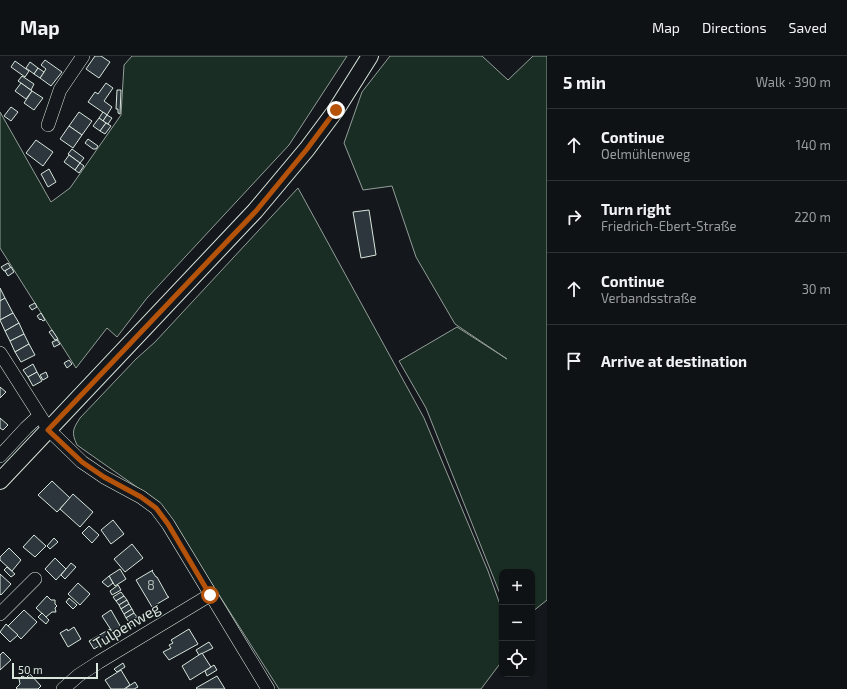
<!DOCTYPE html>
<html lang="en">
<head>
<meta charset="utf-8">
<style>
	:root { --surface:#0f1215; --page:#1d2022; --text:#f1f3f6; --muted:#9b9ea0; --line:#2f3234 }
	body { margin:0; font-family:"Exo 2",sans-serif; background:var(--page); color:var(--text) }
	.controls { position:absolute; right:12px; bottom:12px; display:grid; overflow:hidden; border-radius:8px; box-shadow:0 1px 3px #0004 }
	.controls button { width:36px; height:36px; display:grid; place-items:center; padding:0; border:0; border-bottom:1px solid var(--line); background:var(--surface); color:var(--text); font:20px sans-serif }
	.scale { position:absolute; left:12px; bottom:10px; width:86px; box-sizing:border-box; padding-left:4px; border:2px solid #d8e6dc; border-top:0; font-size:11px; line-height:14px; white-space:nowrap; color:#d8e6dc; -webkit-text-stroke:3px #14181c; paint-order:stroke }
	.stop { position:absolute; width:12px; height:12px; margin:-9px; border:3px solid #b45309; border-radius:50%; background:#fff }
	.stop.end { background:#b45309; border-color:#fff; box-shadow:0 1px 4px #0008 }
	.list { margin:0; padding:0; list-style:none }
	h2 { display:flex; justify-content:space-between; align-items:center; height:52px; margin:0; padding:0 16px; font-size:17px }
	h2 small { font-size:13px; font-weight:400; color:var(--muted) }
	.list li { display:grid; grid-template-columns:26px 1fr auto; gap:12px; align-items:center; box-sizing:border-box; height:72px; padding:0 16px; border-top:1px solid var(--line) }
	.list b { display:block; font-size:15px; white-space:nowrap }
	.list p { margin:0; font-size:13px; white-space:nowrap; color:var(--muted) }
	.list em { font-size:13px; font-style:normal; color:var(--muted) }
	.icon { flex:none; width:22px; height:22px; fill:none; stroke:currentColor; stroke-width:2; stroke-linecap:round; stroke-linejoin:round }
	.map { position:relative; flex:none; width:547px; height:633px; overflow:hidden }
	header { display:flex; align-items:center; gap:24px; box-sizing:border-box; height:56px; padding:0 20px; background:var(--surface); border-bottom:1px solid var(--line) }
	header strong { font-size:19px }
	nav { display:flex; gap:22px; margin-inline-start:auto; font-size:14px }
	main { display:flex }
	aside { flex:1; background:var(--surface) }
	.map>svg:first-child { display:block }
	.green { fill:#1a2d24; stroke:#939e99 }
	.building { fill:#2c363c; stroke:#d8e6dc }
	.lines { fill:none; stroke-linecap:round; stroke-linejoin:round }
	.minor-casing { stroke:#d8e6dc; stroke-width:14 }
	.major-casing { stroke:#d8e6dc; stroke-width:18 }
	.minor { stroke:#14181c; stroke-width:13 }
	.major { stroke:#14181c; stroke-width:16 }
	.route { stroke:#b45309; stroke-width:5 }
	.labels { text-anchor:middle; stroke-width:3; stroke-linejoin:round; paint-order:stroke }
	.number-label { font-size:13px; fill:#adbab4 }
	.street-label { font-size:15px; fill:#d8e6dc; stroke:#14181c }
</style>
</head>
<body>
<header>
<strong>Map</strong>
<nav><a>Map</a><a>Directions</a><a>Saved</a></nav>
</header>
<main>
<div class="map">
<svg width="547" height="633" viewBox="0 0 547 633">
	<rect width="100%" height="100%" fill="#14181c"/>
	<!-- green -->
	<g class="green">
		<polygon points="132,0 347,0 289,89 147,242 117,281 107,272 76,312 0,192 0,56 51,146 70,132 121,59 124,9"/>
		<polygon points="390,0 482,0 508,24 533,0 547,0 547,544 532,556 532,516 502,516 502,543 426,352 399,305 457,271 507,303 455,268 416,201 392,130 363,134 344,87 362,36"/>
		<path d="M298,132L424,362L488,515L502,554V605L481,633H279L161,448L77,389C71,376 73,373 80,362L136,303L155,286Z"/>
	</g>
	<!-- building -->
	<g class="building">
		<polygon points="95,0 101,0 110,6 99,22 86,13"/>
		<polygon points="45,4 62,16 51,30 40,22 46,13 41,9"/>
		<polygon points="15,5 29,15 25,21 11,11"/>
		<polygon points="30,6 38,12 34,18 26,12"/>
		<polygon points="38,12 44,16 40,22 34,18"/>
		<polygon points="22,20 34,28 31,34 18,25"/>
		<polygon points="21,27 32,35 26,43 15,35"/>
		<polygon points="106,27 113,32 104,45 112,51 107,59 88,46 95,36 98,38"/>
		<polygon points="117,34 121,34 120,58 118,57 118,53 116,53"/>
		<polygon points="32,35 43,42 34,54 24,47"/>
		<polygon points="11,51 18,56 11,65 4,60"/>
		<polygon points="79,56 92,65 82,79 69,70"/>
		<polygon points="103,56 107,59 103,65 99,62"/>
		<polygon points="107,59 112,62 108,68 103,65"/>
		<polygon points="99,62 106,67 100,75 93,70"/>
		<polygon points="106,67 111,70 105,78 100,75"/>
		<polygon points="69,70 82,79 73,92 60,83"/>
		<polygon points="88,83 98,90 96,93 93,93 85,87"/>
		<polygon points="36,84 53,96 43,110 26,97"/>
		<polygon points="72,93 84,102 80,107 68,98"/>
		<polygon points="69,99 80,107 75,114 64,106"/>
		<polygon points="80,107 84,110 79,117 75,114"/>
		<polygon points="49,113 56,126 48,131 41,118"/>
		<polygon points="369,154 376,199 361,202 353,156"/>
		<polygon points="8,207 11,212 4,215 1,211"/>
		<polygon points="11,211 14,216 8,220 5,215"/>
		<polygon points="0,232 5,242 0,245"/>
		<polygon points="5,242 13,257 0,264 0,245"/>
		<polygon points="35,247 37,251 32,254 29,250"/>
		<polygon points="13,257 19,267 5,275 0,264"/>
		<polygon points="41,257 45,264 43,265 41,263 40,264 37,260"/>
		<polygon points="19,267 24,278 10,285 5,275"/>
		<polygon points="52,274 58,283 55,284 49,276"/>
		<polygon points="24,278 29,288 15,296 10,285"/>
		<polygon points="57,284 60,288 54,291 52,286"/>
		<polygon points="29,288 35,299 21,306 15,296"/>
		<polygon points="69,304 72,308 67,312 64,307"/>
		<polygon points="33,308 37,316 28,321 23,314"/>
		<polygon points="37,316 42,325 33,330 28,321"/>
		<polygon points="46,316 48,321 43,324 40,319"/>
		<polygon points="0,331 6,336 0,342"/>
		<polygon points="0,362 8,369 3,374 0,372"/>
		<polygon points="52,425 70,442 57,456 38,439"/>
		<polygon points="73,438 93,456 80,471 60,453"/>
		<polygon points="113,464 124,478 111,488 101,474"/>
		<polygon points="89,470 99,479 92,487 82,477"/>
		<polygon points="34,479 46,490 35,501 23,491"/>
		<polygon points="54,482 58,486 50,493 47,490"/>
		<polygon points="132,488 143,502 125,516 114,503"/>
		<polygon points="9,492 21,504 12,515 0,504 0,501"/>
		<polygon points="55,502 66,513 56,524 45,513"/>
		<polygon points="71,507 76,511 65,523 61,519"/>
		<polygon points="7,511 15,518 11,521 4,514"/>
		<polygon points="120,513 126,523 115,530 109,520"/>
		<polygon points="153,514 152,515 156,521 157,521 168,541 169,541 152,551 136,524"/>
		<polygon points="0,518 11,528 1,539 0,538"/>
		<polygon points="109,520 113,527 108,531 102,526"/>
		<polygon points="78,527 90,538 80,549 68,538"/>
		<polygon points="118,529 121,534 112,539 110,535"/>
		<polygon points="121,536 124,540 116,545 113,541"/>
		<polygon points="47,540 51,544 55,544 55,548 57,550 55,552 56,556 52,556 46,561 36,552"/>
		<polygon points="124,540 127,544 119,549 116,545"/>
		<polygon points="69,542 77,549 73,553 66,546"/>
		<polygon points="127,544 129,548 121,553 119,549"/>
		<polygon points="129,548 132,553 124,558 121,553"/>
		<polygon points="132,553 134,557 126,562 124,558"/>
		<polygon points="24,554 37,566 21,583 8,570"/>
		<polygon points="111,554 123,575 115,580 102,560"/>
		<polygon points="42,557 49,564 46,568 38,561"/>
		<polygon points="134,557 137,561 129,566 126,562"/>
		<polygon points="137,561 139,565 131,570 129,566"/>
		<polygon points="6,568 18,579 10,586 0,576"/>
		<polygon points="74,571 81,583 68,591 60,577 67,573 68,575"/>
		<polygon points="110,573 115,580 94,593 89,585"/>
		<polygon points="189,573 198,588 169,604 163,596 171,592 169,589 173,587 171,584"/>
		<polygon points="209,586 213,592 199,599 196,594"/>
		<polygon points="3,596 11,604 0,614 0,599"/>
		<polygon points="202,597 211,611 190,624 182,610"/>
		<polygon points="123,607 125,611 117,616 114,613"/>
		<polygon points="214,609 217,614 207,620 205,615"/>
		<polygon points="121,614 130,629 124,633 111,633 105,624"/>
		<polygon points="30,618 41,630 38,633 17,633 16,632 20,628 19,623 22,620 26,622"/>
		<polygon points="217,620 225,633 197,633 196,632"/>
		<polygon points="135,626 138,631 134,633 126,633 126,632"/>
	</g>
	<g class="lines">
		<defs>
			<g id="minor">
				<polyline points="48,69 60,34 83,0"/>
				<polyline points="0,297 49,374 82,406 104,421 141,441 156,452 168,468 268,633"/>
				<polyline points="0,400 26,372 39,360"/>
				<polyline points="0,558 35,523"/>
				<polyline points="63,633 79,619 99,606 210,539"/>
			</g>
			<polyline id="major" points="0,425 255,155 307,93 336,54 370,0"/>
		</defs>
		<!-- minor casing -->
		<use href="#minor" class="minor-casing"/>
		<!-- major casing -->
		<use href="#major" class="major-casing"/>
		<!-- minor -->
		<use href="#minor" class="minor"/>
		<!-- major -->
		<use href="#major" class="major"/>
	</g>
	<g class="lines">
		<!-- route -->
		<polyline class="route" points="210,539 168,468 156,452 141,441 104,421 82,406 48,374 256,155 307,93 336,54"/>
	</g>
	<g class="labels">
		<!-- number labels -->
		<g class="number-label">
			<text x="151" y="534">8</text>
		</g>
		<!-- street labels -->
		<g class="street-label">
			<text transform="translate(127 570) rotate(-31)" y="5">Tulpenweg</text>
		</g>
	</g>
</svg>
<div class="controls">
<button>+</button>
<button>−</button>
<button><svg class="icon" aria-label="locate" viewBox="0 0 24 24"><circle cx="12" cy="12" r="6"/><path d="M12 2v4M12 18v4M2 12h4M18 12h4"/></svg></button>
</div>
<div class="scale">50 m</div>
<div class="stop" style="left:210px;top:539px"></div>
<div class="stop end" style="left:336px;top:54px"></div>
</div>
<aside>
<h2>5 min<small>Walk · 390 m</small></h2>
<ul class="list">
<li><svg class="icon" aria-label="ahead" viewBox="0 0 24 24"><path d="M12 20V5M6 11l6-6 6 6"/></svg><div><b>Continue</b><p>Oelmühlenweg</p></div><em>140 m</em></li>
<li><svg class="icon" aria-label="right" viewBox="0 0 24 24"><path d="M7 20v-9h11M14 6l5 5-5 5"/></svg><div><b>Turn right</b><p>Friedrich-Ebert-Straße</p></div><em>220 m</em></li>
<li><svg class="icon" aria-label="ahead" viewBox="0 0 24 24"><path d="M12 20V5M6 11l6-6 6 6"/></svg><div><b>Continue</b><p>Verbandsstraße</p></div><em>30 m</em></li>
<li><svg class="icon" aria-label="arrive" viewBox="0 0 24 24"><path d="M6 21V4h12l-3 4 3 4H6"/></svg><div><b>Arrive at destination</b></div></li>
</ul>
</aside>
</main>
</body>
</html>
